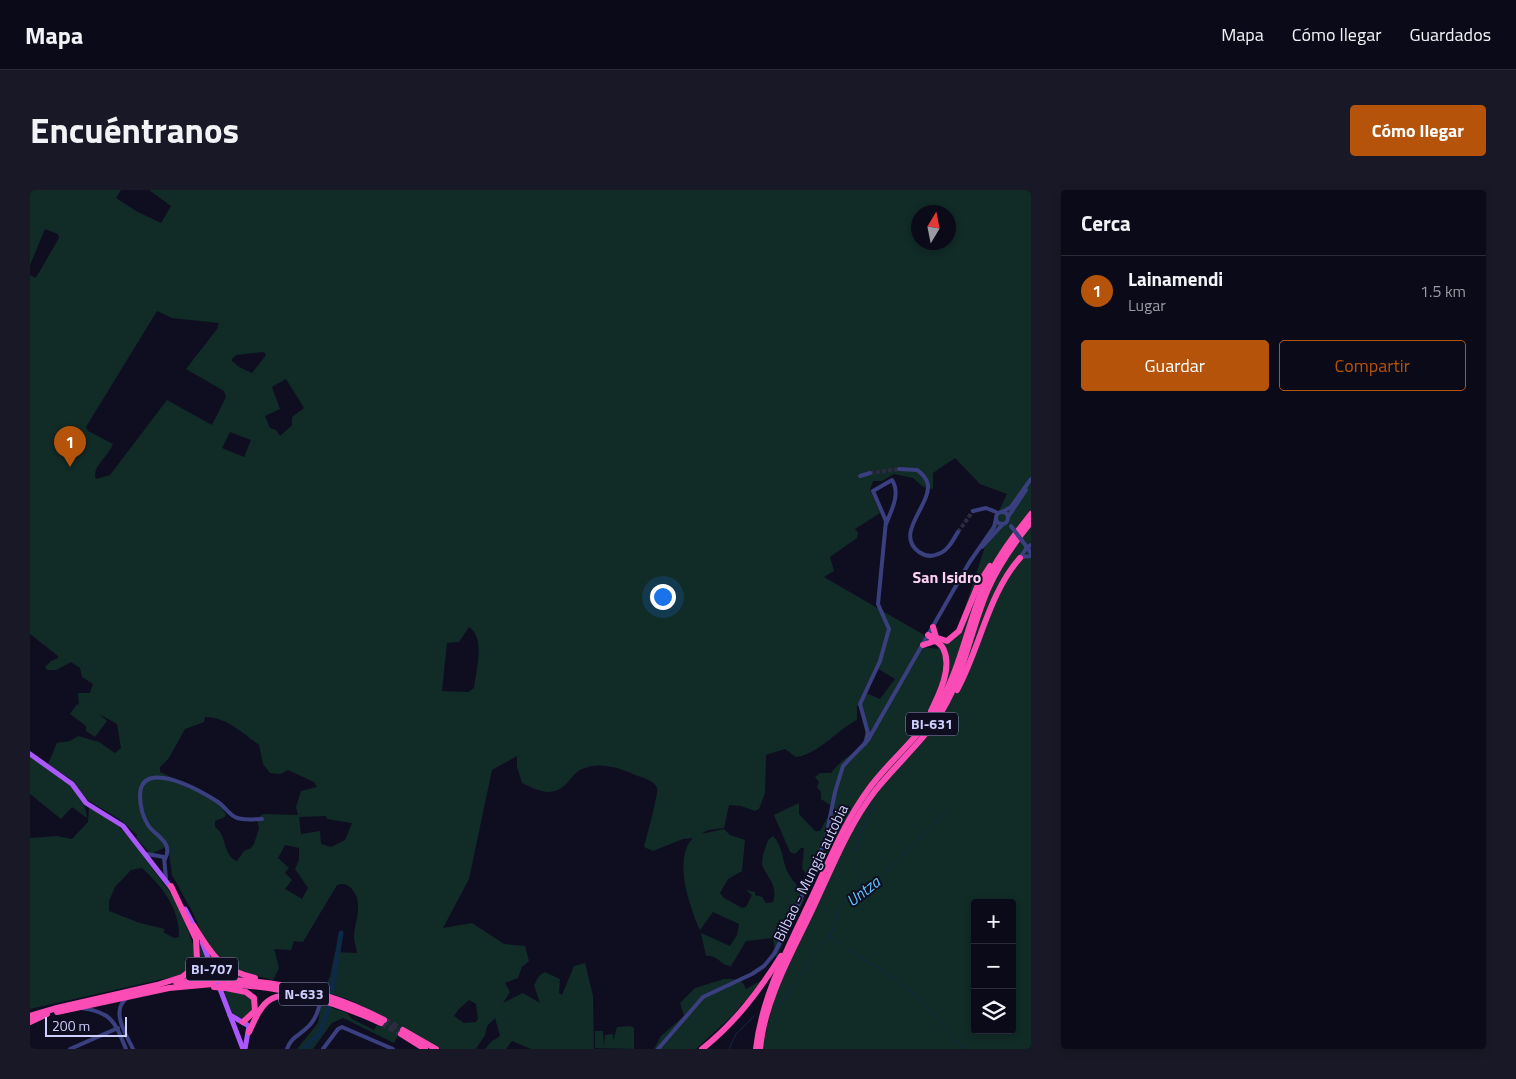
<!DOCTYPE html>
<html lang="es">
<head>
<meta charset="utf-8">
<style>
	:root { --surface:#0b0a19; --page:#191826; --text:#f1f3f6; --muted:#9a9aa2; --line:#2b2b38; --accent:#b45309 }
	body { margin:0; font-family:"Titillium Web",sans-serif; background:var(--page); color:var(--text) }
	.controls { position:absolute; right:15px; bottom:15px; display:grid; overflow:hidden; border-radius:5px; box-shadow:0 2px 8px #0003 }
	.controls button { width:45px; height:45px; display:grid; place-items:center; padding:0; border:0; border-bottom:1px solid var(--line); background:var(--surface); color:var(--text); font:25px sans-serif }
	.compass { position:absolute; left:881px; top:15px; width:45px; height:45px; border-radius:50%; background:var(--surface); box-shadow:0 2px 8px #0003; rotate:10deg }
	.scale { position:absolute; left:15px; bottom:12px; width:82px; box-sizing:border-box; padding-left:5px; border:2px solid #cfcffe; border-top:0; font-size:14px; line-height:18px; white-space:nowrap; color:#cfcffe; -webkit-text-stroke:4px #0f0e21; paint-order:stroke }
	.you { position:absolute; left:632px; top:406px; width:18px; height:18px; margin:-12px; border:4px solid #fff; border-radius:50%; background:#1a73e8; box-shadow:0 0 0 8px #1a73e833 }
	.badge { display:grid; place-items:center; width:32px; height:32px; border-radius:50%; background:var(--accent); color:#fff; font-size:16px; font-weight:700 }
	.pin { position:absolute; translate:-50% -41px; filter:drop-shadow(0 1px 2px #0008) }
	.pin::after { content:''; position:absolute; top:26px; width:18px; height:15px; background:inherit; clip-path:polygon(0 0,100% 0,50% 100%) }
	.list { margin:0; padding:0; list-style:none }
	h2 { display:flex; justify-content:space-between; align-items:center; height:65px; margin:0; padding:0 20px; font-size:21px }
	h2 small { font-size:16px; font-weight:400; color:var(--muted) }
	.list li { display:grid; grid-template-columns:32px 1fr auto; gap:15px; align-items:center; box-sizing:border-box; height:70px; padding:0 20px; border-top:1px solid var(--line) }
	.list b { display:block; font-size:19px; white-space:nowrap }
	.list p { margin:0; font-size:16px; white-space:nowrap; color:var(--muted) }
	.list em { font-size:16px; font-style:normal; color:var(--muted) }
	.actions { display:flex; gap:10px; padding:15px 20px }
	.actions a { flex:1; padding:11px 0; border:1px solid var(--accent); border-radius:5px; text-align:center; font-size:18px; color:var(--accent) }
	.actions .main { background:var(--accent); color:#fff }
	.icon { flex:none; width:28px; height:28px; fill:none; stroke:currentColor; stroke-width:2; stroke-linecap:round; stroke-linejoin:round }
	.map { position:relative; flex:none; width:1001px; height:859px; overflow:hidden; border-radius:5px }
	header { display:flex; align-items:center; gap:30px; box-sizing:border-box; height:70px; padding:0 25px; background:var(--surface); border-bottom:1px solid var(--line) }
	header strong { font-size:24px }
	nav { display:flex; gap:28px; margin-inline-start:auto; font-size:18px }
	.intro { display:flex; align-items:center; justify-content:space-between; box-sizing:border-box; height:120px; padding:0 30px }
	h1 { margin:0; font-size:35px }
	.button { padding:12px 22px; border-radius:5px; background:var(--accent); color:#fff; font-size:18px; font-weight:700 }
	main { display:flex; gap:30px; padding:0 30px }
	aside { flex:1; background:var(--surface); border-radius:5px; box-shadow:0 2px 8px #0003 }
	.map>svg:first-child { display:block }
	.green { fill:#112b27; fill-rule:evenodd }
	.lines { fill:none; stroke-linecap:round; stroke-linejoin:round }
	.stream { stroke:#0d2945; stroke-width:1 }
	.river { stroke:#0d2945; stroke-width:5 }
	.minor-tunnel { stroke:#2c2b42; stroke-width:4; stroke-dasharray:4 2; stroke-linecap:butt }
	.highway-tunnel { stroke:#2c2b42; stroke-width:6; stroke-dasharray:6 3; stroke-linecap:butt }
	.minor { stroke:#3a3f7f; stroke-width:4 }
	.major { stroke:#ab58fb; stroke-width:5 }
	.highway { stroke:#fb4cb5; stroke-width:6 }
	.minor-bridge { stroke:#3a3f7f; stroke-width:4 }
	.highway-bridge { stroke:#fb4cb5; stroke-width:6 }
	.labels { text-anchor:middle; stroke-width:4; stroke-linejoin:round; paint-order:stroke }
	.shield { fill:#0f0e21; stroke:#9595bc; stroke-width:1 }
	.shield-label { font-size:14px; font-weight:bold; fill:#cfcffe }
	.street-label { font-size:15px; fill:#cfcffe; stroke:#0f0e21 }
	.neighbourhood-label { font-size:16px; font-weight:bold; fill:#fed1f3; stroke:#0f0e21 }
	.water-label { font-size:16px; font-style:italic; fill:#5fc5fc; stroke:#0f0e21 }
</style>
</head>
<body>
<header>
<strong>Mapa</strong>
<nav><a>Mapa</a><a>Cómo llegar</a><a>Guardados</a></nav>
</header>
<div class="intro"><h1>Encuéntranos</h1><a class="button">Cómo llegar</a></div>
<main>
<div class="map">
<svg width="1001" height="859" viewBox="0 0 1001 859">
	<rect width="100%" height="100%" fill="#0f0e21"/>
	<!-- green -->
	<g class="green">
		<path d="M0,0H91L86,8L106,21L131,33L141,16L119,0H1001V859H732L745,805L806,673L803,651L782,693L772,678L774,658H771L765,664L760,662L744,625L769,613V624L785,641H790L803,617L791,609V602L787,597L789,592L785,587L790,583H801C819,559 842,562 833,530C832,525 831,519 827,515V530C807,540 789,564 766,567L755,559L736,565L735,603L729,619L725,621L711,616L699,615L694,638L678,640L671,644L694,639L700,645L715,650L712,681L698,689L690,703L694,708L712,718L716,717L722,705L716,700L725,702V705L732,707L736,713L743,712C748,696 739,690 733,677C730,670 736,657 738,650L743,646C753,656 752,671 758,683C764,694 772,698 774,710L746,768L743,748L716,751L701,776C691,776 687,764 676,766L671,743L700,756L707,745L709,734L683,722L670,740L669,738C659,715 643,668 663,648L653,649L623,661L614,657C616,649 629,603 627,598C624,590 613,588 605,585C588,577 568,571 550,580C543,584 540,591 534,596C521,608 505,599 492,593L487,577V566L462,580L439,689L413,738L442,733L474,754L495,756L499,771L492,777L488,788L475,793L480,802L473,813L493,803L510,813L504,795L509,786L515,782L530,789L529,803L532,805L544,776L555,773L563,806L564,859H501L482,851L476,859H455L462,851L470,846L465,828L457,836L455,845L446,859H410L372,838L364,853L313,828L302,833L283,859H267L288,833L291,814L317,823L322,829L344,840L347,835L350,837L354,828L322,811L274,794L293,800L300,787L305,762L327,763C327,758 324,753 324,748C324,731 335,713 321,698C317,694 312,693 307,695L273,752L264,751L261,760L244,759L249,778L243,790L216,783L192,772L175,751L163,723L142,685L138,656L121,664L106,648L107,645L89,629L56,609L39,588L18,574L27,553L40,551L48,546L69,552L85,563L91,558L87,534L69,524L77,531L65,547L56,541V536L40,524L47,514L49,515L48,503H60L63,494L52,487L50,478L41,472L26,480H18L15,477L21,471L28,468V466L0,444V85L5,88L7,86L29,48L28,44L15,39L0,75ZM888,22H918V52H888ZM127,121L142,128L189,133L187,139L156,179L194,201L196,207L182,235L137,210L80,285L66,289C61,277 79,266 83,254L58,241L56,237ZM234,162L236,165L222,183L209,177L201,170L206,165ZM256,189L274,218L262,227V235L250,246L246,240L240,238L235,226L250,219L242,197ZM200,242L221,250L214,267L192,258ZM925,268L950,294L977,304L961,338L927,442L907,459L894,457V445L794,387L804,381L800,367L827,348L828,343L825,339L850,323L840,300L843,291H852L864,284L883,288L893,297L903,299V283ZM439,437C456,449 446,480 444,498L438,502L412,501L417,453L429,452ZM845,477L865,489L850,509L836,503ZM175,527C197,527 212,543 229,555L233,574L240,583L251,584L258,580L284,592L287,597L271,601L266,617L268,625L233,624L227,628L229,638L224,654L221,658L214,661L207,671C192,665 198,646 185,637V631L195,627L196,624L182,606L130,582V577L139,568L155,539L174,532ZM296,626L297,629L322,633L315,650L301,657L291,654L290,641L271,644L269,627ZM255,655L269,658V670L265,679L278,698L272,709L255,699L262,690L255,683L259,678L248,668ZM945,713H982V840H945ZM439,810L446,814L448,829L446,832L434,833L424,826L428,820Z"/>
		<path d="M0,565C21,581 55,598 57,628L42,617L31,629L0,604Z"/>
		<path d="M59,617L88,636L99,647L148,713L166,763L162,776L151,785L0,819V648L27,646L42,649L58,632ZM112,678C132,696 150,719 149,747L144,748L133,742L135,739L110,733L79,721V711L85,697L101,680Z"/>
		<polygon points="165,743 183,786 154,789 165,779"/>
		<path d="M694,789C703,789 713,788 716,799L734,789L703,825L666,859H624L631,846L654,826L650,813L665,798Z"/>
		<path d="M194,801L211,802L221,807L224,819L216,828C200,830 198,812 194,801Z"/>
		<polygon points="600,836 604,838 604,859 565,858 565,841 573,841 574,857 575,845 583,844 583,851 587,837"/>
	</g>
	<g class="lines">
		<!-- stream -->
		<g class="stream">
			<path d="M831,699C832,689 825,682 825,673C825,651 836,632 845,613"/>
			<polyline points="800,746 811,754"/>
			<polyline points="817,759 864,787 895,814 934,859"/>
			<polyline points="750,816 775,779 781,765 800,746 810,718 824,705 851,687 916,622"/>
			<polyline points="699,859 706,844 724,826"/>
		</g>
		<!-- river -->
		<g class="river">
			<polyline points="301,805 311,743"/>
			<polyline points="274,859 290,843 299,816"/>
		</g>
		<!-- minor-tunnel -->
		<g class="minor-tunnel">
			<polyline points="840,283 869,279"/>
			<polyline points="928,342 943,321"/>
		</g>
		<!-- highway-tunnel -->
		<g class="highway-tunnel">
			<polyline points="354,830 373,840"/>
			<polyline points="351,833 371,844"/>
		</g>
		<!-- minor -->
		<g class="minor">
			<path d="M869,279L887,280C892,283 897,289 898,295C900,316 864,344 889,362C895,366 902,367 908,364C918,361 923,350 928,342"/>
			<polyline points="830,286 840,283"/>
			<polyline points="943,321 956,318 966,322"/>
			<polyline points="972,322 981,317 1001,289"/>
			<circle cx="972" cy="328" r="6"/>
			<polyline points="978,327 996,300"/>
			<polyline points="996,356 1001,363"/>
			<polyline points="952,357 973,334"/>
			<polyline points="992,367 1001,366"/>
			<polyline points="990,368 997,357 1001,355"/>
			<path d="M835,554L838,543L830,514L850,471L859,439L848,414L856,331L843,301L862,290C871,304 861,321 856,334"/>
			<polyline points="117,664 134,667 136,689"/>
			<path d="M135,669C144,652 125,646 118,635C113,627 110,615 110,605C111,567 172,601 188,612C194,616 199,624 205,627C212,631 224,629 232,629"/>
			<path d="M97,808C80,821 96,844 103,859"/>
			<path d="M51,818C82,822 85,832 96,859"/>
			<polyline points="40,859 88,838"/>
			<path d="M257,859C262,842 282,844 289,817"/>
			<polyline points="293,859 308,839 312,837 363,859"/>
			<polyline points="628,859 673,807 722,784 734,776 744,764 764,725 796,648 805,602 813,576 838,550 939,373 964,337 966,329"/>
		</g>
		<!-- major -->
		<g class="major">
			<polyline points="0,564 42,594 56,613 93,636 142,699"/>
			<polyline points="155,719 165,738"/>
			<polyline points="172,752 213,859"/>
			<polyline points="200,825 219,836 215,859"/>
		</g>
		<!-- highway -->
		<g class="highway">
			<polyline points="903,437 906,447"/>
			<path d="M898,445C902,450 910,452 913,458C923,477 909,505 901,521"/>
			<polyline points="901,446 917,451 929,441 948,395 960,376"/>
			<polyline points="893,455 905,451"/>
			<path d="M927,500C950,458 958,404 990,368"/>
			<path d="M164,736C182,765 190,780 225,788"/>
			<path d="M192,790C248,790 303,803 354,830"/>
			<polyline points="146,792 181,790"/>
			<path d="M193,794C250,796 299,809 351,833"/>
			<polyline points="196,798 216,802 224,808 225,821 213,832"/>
			<polyline points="27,822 139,798 183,794"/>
			<polyline points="0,826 27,818 127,795 152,787 161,780 167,770 166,749 141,696"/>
			<polyline points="0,832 17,824"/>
			<polyline points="373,840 406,859"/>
			<path d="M219,842C231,816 237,800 270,807"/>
			<polyline points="371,844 395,859"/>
			<path d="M672,859C705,833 729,801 751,766"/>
			<path d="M726,859C732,805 759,756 782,707C799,671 814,633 838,600C860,569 891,547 910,513C930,478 937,438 952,400C964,372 982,348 1001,324"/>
			<path d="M730,859C735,808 762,763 783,718C802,678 818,636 845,601C867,573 895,550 913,519C935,482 941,438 958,399C969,374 984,353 1001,332"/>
		</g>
		<!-- minor-bridge -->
		<polyline class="minor-bridge" points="981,336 996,356"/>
		<!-- highway-bridge -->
		<g class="highway-bridge">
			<polyline points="181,790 192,790"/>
			<polyline points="184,797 195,798"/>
		</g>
	</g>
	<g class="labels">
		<!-- shield labels -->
		<g class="shield">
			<rect x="876" y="522.5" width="52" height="23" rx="4"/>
			<rect x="156" y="767.5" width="52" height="23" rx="4"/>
			<rect x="249" y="792.5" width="50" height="23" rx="4"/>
		</g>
		<g class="shield-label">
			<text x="902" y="539">BI-631</text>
			<text x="182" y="784">BI-707</text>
			<text x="274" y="809">N-633</text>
		</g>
		<!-- street labels -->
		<g class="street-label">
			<text transform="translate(781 683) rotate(-64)" y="5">Bilbao - Mungia autobia</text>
		</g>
		<!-- neighbourhood labels -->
		<g class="neighbourhood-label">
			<text x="917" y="393">San Isidro</text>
		</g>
		<!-- water labels -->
		<g class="water-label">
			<text transform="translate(833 701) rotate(-38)" y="6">Untza</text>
		</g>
	</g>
</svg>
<div class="controls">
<button>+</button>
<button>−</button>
<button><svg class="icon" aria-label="layers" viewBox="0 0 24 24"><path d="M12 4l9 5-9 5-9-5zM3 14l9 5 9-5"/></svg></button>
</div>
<svg class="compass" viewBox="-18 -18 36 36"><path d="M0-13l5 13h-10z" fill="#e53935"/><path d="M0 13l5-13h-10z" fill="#9a9aa2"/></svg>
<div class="scale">200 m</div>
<div class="you"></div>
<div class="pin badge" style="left:40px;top:277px">1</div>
</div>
<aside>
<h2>Cerca<small></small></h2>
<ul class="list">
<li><span class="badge">1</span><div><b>Lainamendi</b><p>Lugar</p></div><em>1.5 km</em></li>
</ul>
<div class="actions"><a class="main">Guardar</a><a>Compartir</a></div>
</aside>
</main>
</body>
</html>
